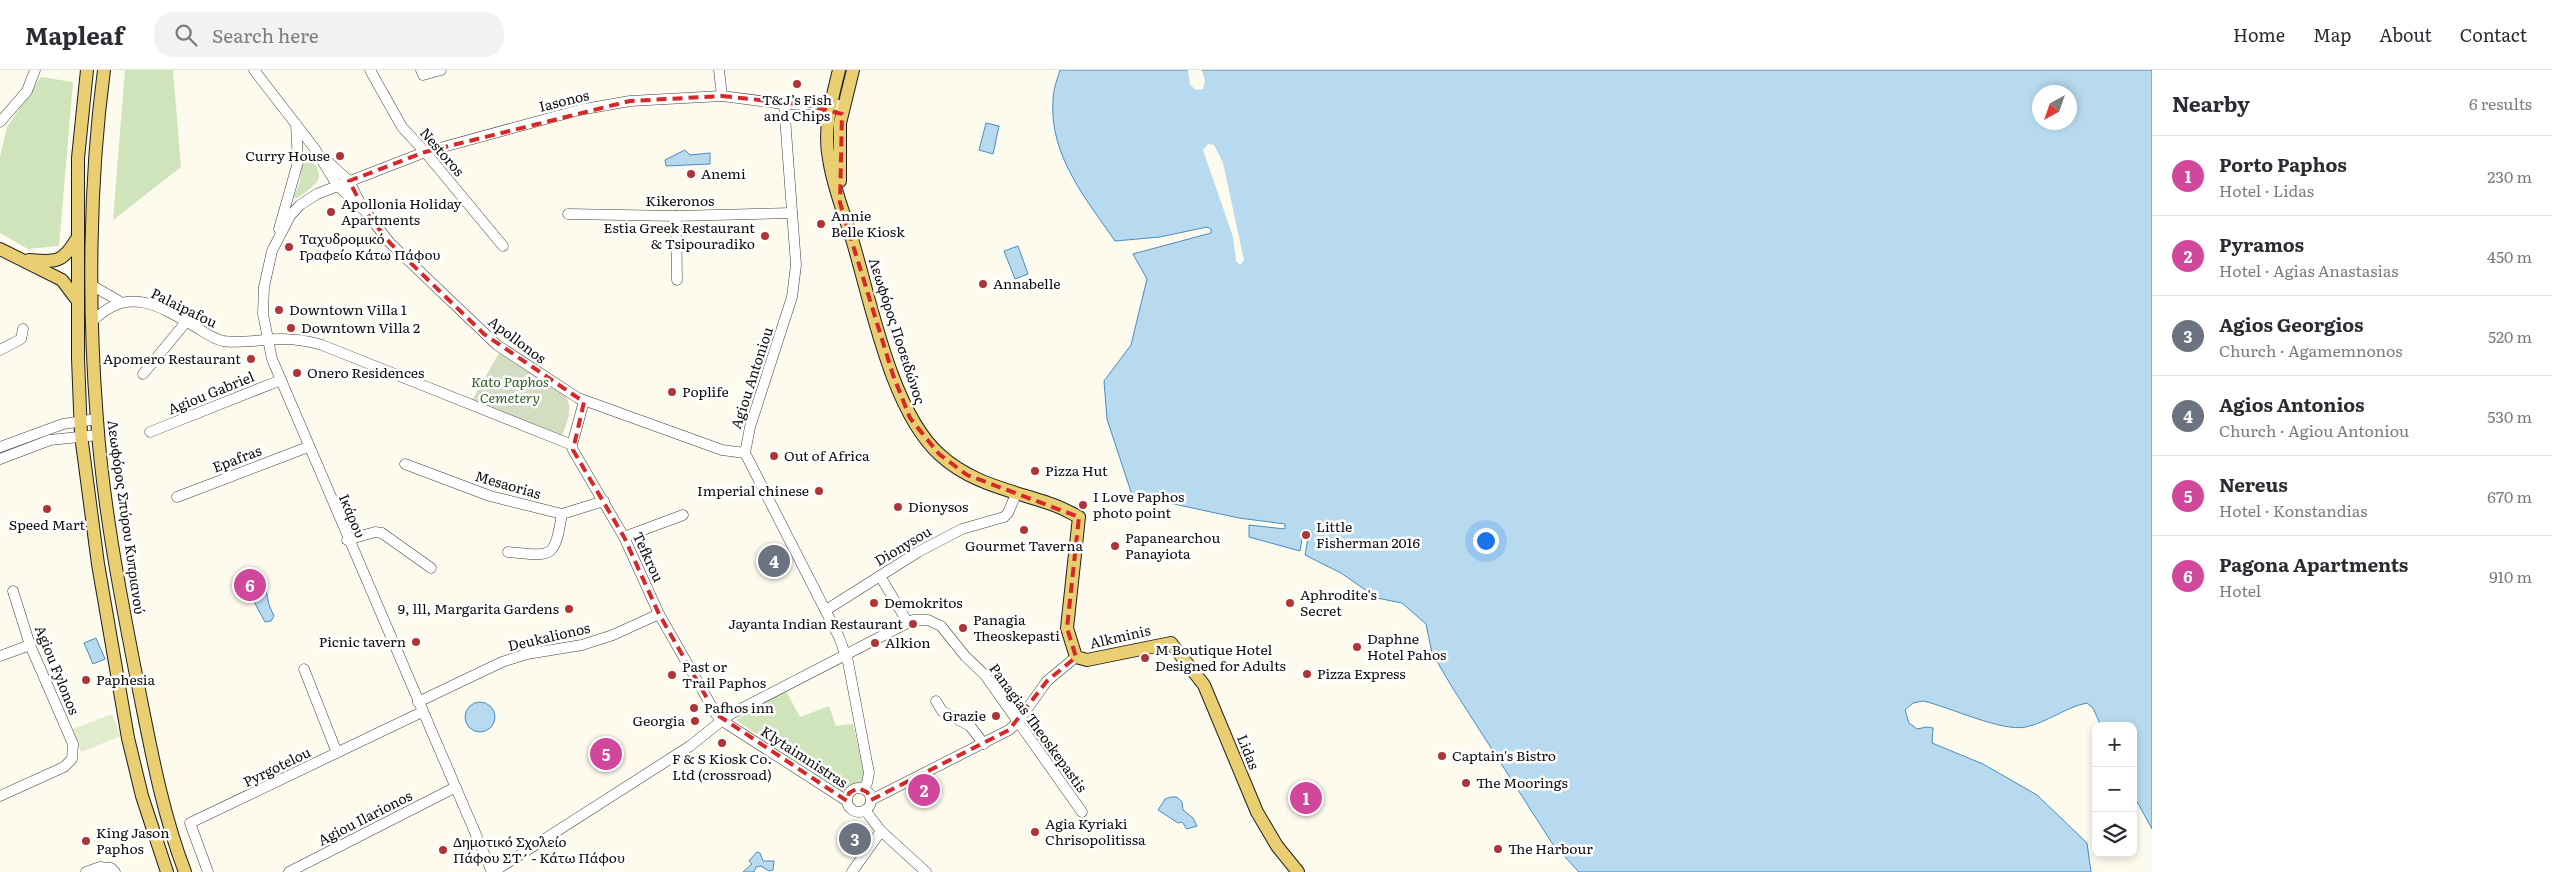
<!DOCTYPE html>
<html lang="en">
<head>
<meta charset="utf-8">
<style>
	:root { --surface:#fff; --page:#f2f2f3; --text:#2b2b33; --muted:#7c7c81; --line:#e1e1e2; --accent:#ae3438 }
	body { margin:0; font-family:Literata,serif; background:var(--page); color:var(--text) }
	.controls { position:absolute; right:15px; bottom:15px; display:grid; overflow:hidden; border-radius:10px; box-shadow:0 2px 8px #0003 }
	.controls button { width:45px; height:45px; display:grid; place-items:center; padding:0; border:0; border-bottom:1px solid var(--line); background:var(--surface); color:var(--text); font:25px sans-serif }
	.compass { position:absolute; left:2032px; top:15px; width:45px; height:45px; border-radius:50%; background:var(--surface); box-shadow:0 2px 8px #0003; rotate:220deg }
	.you { position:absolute; left:1485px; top:470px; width:18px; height:18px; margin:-12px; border:4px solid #fff; border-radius:50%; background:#1a73e8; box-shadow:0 0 0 8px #1a73e833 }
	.badge { display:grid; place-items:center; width:32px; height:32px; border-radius:50%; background:var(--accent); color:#fff; font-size:16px; font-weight:700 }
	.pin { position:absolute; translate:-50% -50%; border:2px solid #fff; box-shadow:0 1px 5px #0006 }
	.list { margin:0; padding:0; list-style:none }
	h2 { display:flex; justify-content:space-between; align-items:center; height:65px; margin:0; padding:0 20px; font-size:21px }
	h2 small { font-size:16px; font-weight:400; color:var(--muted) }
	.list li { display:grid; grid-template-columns:32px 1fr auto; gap:15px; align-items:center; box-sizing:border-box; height:80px; padding:0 20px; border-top:1px solid var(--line) }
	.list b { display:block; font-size:19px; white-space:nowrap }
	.list p { margin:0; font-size:16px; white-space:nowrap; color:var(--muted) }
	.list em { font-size:16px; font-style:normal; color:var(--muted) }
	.icon { flex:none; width:28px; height:28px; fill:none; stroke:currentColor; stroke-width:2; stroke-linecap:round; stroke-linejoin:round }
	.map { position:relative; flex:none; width:2152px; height:802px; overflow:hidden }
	header { display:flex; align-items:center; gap:30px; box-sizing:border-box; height:70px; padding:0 25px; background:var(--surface); border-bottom:1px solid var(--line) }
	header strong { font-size:24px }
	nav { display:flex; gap:28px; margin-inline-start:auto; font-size:18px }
	.search { width:350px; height:45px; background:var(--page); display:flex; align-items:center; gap:12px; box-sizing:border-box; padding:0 18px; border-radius:20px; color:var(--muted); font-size:19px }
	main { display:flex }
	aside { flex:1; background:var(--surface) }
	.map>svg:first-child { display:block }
	.green { fill:#d0e4bb }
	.cemetery { fill:#d4ddc2 }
	.pitch { fill:#e1eccc }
	.water { fill:#b8daef; stroke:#478dbf; fill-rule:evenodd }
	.pier { fill:#fdfaee }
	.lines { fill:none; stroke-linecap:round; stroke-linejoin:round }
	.minor-casing { stroke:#404040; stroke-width:11 }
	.major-casing { stroke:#1e1e1e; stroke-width:14 }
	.minor { stroke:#fff; stroke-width:10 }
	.major { stroke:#eace72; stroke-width:12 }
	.marked { fill:none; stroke:#d62828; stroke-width:4; stroke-dasharray:10 6; stroke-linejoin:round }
	.poi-dot { fill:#ae3438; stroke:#fff; stroke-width:2 }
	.labels { text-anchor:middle; stroke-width:5; stroke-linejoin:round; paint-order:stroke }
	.poi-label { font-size:14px; fill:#0d0d0d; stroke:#fff; text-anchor:start }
	.street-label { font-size:14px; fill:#0d0d0d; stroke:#fff }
	.park-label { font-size:14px; font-style:italic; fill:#2f5d24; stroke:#fff }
</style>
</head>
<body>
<header>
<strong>Mapleaf</strong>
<div class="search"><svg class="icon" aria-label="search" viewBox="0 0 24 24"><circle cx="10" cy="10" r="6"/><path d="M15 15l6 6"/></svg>Search here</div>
<nav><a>Home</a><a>Map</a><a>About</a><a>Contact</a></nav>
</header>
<main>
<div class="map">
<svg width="2152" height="802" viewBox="0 0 2152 802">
	<rect width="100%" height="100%" fill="#fdfaee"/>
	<!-- green -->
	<g class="green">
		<polygon points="125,0 173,0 181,97 113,150"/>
		<polygon points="41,7 73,12 59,176 28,179 0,163 0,87 7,57"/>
		<path d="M306,82C327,109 322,110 296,129L294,127L300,112L303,83Z"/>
		<polygon points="785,619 800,647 829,636 836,656 853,654 865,709 842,722 736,650"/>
	</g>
	<!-- cemetery -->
	<path class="cemetery" d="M499,283L565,325C574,339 567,351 562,366L471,332Z"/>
	<!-- pitch -->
	<polygon class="pitch" points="112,644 121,666 81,682 73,659"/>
	<!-- water -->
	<g class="water">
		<path d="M1060,0H2152V759L2133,724V656H2101L2093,638L2087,633C2066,637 2048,652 2026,657C2001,662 1950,637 1923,631L1913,633L1905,640L1909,653L1917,659L1927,657L1933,658L1932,673L1983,694L2037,725L2087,773L2091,802H1579L1552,773L1452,617L1432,583L1426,554L1402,533L1377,528L1341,503L1305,485L1309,463L1303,462L1300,481L1249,467V455L1285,459V454L1239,448L1132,425L1107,349L1104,311L1131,275L1147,209L1133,184L1211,163V159L1207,157L1160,167L1115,171C1086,129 1049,85 1053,30C1053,20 1057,10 1060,0ZM2040,22H2070V52H2040Z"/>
		<polygon points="986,53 999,56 993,84 979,80"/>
		<polygon points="685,80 690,85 710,83 710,94 666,96 665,90"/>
		<polygon points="1018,176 1028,204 1015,209 1004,181"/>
		<polygon points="258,515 265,515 269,535 274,546 271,551 265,552 250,524 252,519"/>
		<polygon points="96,568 105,589 93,594 84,573"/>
		<circle cx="480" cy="647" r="15"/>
		<polygon points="1171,727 1177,727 1182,732 1183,740 1193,748 1197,756 1187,759 1182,752 1178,753 1158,740 1165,729"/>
		<polygon points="757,782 760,783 763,791 774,791 773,800 769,801 761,796 756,797 754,802 743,802 752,794 749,791"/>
	</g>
	<!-- pier -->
	<g class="pier">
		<polygon points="1188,0 1202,0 1205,11 1203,19 1196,20 1190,15"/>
		<polygon points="1208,74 1214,75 1223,93 1244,190 1240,195 1236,191 1233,167 1203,80"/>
	</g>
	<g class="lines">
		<defs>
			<g id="minor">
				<polyline points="254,0 315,79 337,115 365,141 390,173 497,275 578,328 722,380 745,383"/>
				<polyline points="370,0 402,57 425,82 503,176"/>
				<polyline points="421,0 423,5 441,0"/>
				<polyline points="719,0 722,26"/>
				<polyline points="784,34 796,195 792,227 750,357 745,383 839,567 848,592 869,703 867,713 863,719"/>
				<polyline points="0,52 27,21 35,0"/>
				<polyline points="325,89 349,111 360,133"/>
				<polyline points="568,144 676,146 792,143"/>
				<polyline points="676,146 677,210"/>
				<polyline points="279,159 298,92 296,54"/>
				<polyline points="93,216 119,231"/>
				<path d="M93,251C129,214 161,237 199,259C207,264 214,269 223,271C242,274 262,269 281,269C295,269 309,271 322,275L572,375"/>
				<polyline points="0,280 21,269 23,259"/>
				<polyline points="143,304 186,252"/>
				<polyline points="584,331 572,375 573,380 624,467 659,544 716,644 721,650 847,731"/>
				<polyline points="150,362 281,310"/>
				<polyline points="0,377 63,354 97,349"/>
				<polyline points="0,389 50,370 98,365"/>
				<polyline points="405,394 490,426 562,444 604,431"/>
				<polyline points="177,427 308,377"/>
				<polyline points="624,467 683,445"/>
				<polyline points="347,470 375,462 382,463 431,498"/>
				<path d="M508,482C553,486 554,490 562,444"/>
				<polyline points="880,506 908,553"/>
				<polyline points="826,540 918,482 962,459 1004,447 1008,443 1016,424"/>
				<polyline points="0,586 30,575"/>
				<polyline points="304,599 337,683"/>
				<polyline points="936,631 942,641 970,656 984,674"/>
				<polyline points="418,632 502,592 527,584 582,575 613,565 659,544"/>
				<circle cx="859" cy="730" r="12"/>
				<polyline points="0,726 64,697 72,689 73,674 30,575 13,521"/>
				<polyline points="871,730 1009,660 1017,653 1047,611 1076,587"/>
				<polyline points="865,740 881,761 926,802"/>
				<polyline points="86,802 100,797 111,798 115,802"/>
				<polyline points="208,802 190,753 422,642"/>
				<polyline points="289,802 454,718"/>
				<polyline points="492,802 272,289 263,244 264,217 272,181 290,146 300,135 317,124 425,82 579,40 630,31 722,26 784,34 838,35"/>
				<polyline points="493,802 690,676 729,645 913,550 928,550 941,556 965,586 985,605 1082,742"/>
				<polyline points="852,802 881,761"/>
			</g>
			<g id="major">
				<polyline points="87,0 78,88 78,288 81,365 98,494 128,668 142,726 167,802"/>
				<path d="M104,0C89,113 88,237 97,350C103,434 119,518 135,600C149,668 160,737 185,802"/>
				<path d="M839,0C832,29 823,59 829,89C833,117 844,143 852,169C871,232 891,340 939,384C970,413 1009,420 1048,433C1059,436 1069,442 1079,447L1067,558L1076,587L1087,590L1171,573L1204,615L1257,742L1277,776L1298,802"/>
				<polyline points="840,111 840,53 853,0"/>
				<polyline points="0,179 62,210 77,230"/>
				<path d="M29,190C54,192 62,194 76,170"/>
			</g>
		</defs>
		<!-- minor casing -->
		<use href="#minor" class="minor-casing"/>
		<!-- major casing -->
		<use href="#major" class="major-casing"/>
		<!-- minor -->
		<use href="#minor" class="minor"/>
		<!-- major -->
		<use href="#major" class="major"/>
	</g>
	<!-- marked area -->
	<path class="marked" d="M722,26L807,35L842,44L840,133L893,305L910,348L939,384L967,405L1079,447L1067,558L1076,587L1047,611L1009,660L871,730L867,722L858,718L849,723L847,731L716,644L659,544L624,467L573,380L584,332L484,264L390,173L365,141L349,111L425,82L630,31Z"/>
	<!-- markers -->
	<g class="poi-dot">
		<circle cx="797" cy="14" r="5"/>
		<circle cx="340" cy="86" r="5"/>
		<circle cx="691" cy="104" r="5"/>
		<circle cx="331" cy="142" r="5"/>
		<circle cx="821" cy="154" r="5"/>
		<circle cx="765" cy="166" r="5"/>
		<circle cx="289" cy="177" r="5"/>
		<circle cx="983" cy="214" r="5"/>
		<circle cx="279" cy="240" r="5"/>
		<circle cx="291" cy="258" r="5"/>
		<circle cx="251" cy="289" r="5"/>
		<circle cx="297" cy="303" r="5"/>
		<circle cx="672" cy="322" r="5"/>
		<circle cx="774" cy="386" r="5"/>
		<circle cx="1035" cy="401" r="5"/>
		<circle cx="819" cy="421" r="5"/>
		<circle cx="1083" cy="435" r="5"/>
		<circle cx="898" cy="437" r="5"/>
		<circle cx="47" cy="439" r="5"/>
		<circle cx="1024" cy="460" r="5"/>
		<circle cx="1306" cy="465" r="5"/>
		<circle cx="1115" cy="476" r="5"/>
		<circle cx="874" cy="533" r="5"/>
		<circle cx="1290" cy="533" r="5"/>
		<circle cx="569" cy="539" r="5"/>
		<circle cx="913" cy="554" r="5"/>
		<circle cx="963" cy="558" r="5"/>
		<circle cx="416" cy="572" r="5"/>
		<circle cx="875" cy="573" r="5"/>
		<circle cx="1357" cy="577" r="5"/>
		<circle cx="1145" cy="588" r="5"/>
		<circle cx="1307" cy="604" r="5"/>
		<circle cx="672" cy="605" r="5"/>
		<circle cx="86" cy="610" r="5"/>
		<circle cx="694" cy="638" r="5"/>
		<circle cx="996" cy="646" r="5"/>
		<circle cx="695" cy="651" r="5"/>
		<circle cx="722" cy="673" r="5"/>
		<circle cx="1442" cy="686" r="5"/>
		<circle cx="1466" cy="713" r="5"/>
		<circle cx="1035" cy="762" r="5"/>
		<circle cx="86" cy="771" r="5"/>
		<circle cx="1498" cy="779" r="5"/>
		<circle cx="443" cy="780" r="5"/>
	</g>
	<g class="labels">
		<!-- poi labels -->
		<g class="poi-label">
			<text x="797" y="35" text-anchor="middle">T&amp;J’s Fish<tspan x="797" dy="16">and Chips</tspan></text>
			<text x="330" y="91" text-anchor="end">Curry House</text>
			<text x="701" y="109">Anemi</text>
			<text x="341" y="139">Apollonia Holiday<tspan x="341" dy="16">Apartments</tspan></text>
			<text x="831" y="151">Annie<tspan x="831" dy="16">Belle Kiosk</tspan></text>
			<text x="755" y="163" text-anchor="end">Estia Greek Restaurant<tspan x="755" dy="16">&amp; Tsipouradiko</tspan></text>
			<text x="299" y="174">Ταχυδρομικό<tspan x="299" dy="16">Γραφείο Κάτω Πάφου</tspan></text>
			<text x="993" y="219">Annabelle</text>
			<text x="289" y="245">Downtown Villa 1</text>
			<text x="301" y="263">Downtown Villa 2</text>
			<text x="241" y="294" text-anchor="end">Apomero Restaurant</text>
			<text x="307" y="308">Onero Residences</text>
			<text x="682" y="327">Poplife</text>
			<text x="784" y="391">Out of Africa</text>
			<text x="1045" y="406">Pizza Hut</text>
			<text x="809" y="426" text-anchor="end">Imperial chinese</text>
			<text x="1093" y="432">I Love Paphos<tspan x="1093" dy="16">photo point</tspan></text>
			<text x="908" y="442">Dionysos</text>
			<text x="47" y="460" text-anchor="middle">Speed Mart</text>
			<text x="1316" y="462">Little<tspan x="1316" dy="16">Fisherman 2016</tspan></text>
			<text x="1125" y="473">Papanearchou<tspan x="1125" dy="16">Panayiota</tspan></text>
			<text x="1024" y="481" text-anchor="middle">Gourmet Taverna</text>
			<text x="1300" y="530">Aphrodite's<tspan x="1300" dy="16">Secret</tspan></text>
			<text x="884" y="538">Demokritos</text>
			<text x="559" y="544" text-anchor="end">9, lll, Margarita Gardens</text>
			<text x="973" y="555">Panagia<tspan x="973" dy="16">Theoskepasti</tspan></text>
			<text x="903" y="559" text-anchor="end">Jayanta Indian Restaurant</text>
			<text x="1367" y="574">Daphne<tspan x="1367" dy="16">Hotel Pahos</tspan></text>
			<text x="406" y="577" text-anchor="end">Picnic tavern</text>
			<text x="885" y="578">Alkion</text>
			<text x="1155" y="585">M Boutique Hotel<tspan x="1155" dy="16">Designed for Adults</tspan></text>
			<text x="682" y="602">Past or<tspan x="682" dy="16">Trail Paphos</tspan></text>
			<text x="1317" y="609">Pizza Express</text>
			<text x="96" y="615">Paphesia</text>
			<text x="704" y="643">Pafhos inn</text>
			<text x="986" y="651" text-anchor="end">Grazie</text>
			<text x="685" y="656" text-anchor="end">Georgia</text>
			<text x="1452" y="691">Captain's Bistro</text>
			<text x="722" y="694" text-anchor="middle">F &amp; S Kiosk Co.<tspan x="722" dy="16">Ltd (crossroad)</tspan></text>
			<text x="1476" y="718">The Moorings</text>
			<text x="1045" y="759">Agia Kyriaki<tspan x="1045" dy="16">Chrisopolitissa</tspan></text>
			<text x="96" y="768">King Jason<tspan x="96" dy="16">Paphos</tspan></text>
			<text x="453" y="777">Δημοτικό Σχολείο<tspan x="453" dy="16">Πάφου ΣΤ΄ - Κάτω Πάφου</tspan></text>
			<text x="1508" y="784">The Harbour</text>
		</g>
		<!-- street labels -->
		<g class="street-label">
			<text transform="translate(564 31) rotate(-14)" y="5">Iasonos</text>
			<text transform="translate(442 82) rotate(49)" y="5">Nestoros</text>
			<text x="680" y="136">Kikeronos</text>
			<text transform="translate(184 238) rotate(26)" y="5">Palaipafou</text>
			<text transform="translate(897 261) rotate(72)" y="5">Λεωφόρος Ποσειδώνος</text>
			<text transform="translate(517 270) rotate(37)" y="5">Apollonos</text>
			<text transform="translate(752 308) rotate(-72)" y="5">Agiou Antoniou</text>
			<text transform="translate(211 323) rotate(-22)" y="5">Agiou Gabriel</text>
			<text transform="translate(237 389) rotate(-21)" y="5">Epafras</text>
			<text transform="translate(508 415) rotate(16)" y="5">Mesaorias</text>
			<text transform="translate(352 446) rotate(67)" y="5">Ικάρου</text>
			<text transform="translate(126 447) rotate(82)" y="5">Λεωφόρος Σπύρου Κυπριανού</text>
			<text transform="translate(903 476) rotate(-31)" y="5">Dionysou</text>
			<text transform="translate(648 487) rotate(65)" y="5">Tefkrou</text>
			<text transform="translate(549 567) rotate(-13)" y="5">Deukalionos</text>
			<text transform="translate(1120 567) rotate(-13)" y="5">Alkminis</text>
			<text transform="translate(57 600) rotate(68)" y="5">Agiou Fylonos</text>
			<text transform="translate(1038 658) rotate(54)" y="5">Panagias Theoskepastis</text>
			<text transform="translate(1248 682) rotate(68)" y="5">Lidas</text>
			<text transform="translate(804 687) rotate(33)" y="5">Klytaimnistras</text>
			<text transform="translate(277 697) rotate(-26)" y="5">Pyrgotelou</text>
			<text transform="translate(365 748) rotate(-27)" y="5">Agiou Ilarionos</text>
		</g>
		<!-- park labels -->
		<g class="park-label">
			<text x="510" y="317">Kato Paphos<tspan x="510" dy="16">Cemetery</tspan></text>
		</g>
	</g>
</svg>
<div class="controls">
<button>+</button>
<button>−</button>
<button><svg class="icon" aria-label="layers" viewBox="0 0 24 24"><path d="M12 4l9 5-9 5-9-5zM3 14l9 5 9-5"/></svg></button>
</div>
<svg class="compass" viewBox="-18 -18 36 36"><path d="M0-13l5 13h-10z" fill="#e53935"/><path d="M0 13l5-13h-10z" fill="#7c7c81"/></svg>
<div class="you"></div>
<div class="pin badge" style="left:1306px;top:728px;background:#d1479c">1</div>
<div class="pin badge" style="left:924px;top:720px;background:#d1479c">2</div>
<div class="pin badge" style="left:855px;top:769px;background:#6b7280">3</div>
<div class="pin badge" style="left:774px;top:491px;background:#6b7280">4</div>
<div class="pin badge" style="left:606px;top:684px;background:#d1479c">5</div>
<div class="pin badge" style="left:250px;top:515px;background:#d1479c">6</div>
</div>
<aside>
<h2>Nearby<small>6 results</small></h2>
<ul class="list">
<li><span class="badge" style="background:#d1479c">1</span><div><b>Porto Paphos</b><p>Hotel · Lidas</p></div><em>230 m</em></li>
<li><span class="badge" style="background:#d1479c">2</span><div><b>Pyramos</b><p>Hotel · Agias Anastasias</p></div><em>450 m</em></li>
<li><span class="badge" style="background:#6b7280">3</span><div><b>Agios Georgios</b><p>Church · Agamemnonos</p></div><em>520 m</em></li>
<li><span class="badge" style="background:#6b7280">4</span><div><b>Agios Antonios</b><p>Church · Agiou Antoniou</p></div><em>530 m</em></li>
<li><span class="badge" style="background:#d1479c">5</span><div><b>Nereus</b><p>Hotel · Konstandias</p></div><em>670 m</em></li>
<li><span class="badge" style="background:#d1479c">6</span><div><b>Pagona Apartments</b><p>Hotel</p></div><em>910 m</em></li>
</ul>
</aside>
</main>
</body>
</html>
